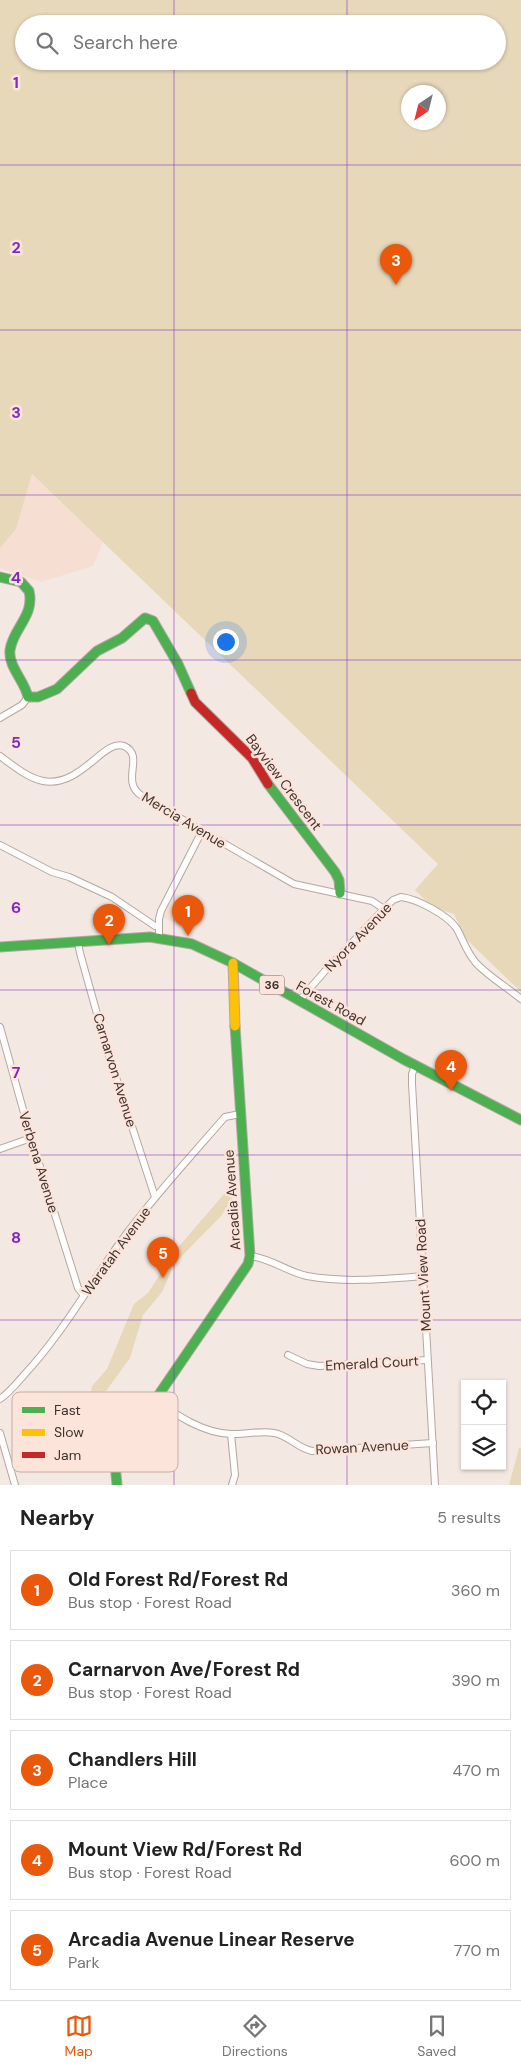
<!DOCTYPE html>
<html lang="en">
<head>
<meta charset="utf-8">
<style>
	:root { --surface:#fff; --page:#f2f2f2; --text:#222; --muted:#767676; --line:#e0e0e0; --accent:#ea580c }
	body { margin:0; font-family:"DM Sans",sans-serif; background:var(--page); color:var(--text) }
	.controls { position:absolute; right:15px; bottom:15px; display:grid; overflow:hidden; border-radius:0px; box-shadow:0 1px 4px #0004 }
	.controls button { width:45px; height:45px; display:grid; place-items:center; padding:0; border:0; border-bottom:1px solid var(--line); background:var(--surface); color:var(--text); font:25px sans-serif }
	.compass { position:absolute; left:401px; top:85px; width:45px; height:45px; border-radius:50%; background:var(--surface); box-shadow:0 1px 4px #0004; rotate:215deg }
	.you { position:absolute; left:225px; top:641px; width:18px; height:18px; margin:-12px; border:4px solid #fff; border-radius:50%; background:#1a73e8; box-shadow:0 0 0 8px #1a73e833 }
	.badge { display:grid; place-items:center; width:32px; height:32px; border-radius:50%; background:var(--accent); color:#fff; font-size:16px; font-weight:700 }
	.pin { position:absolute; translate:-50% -41px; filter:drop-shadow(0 1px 2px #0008) }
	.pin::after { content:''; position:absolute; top:26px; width:18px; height:15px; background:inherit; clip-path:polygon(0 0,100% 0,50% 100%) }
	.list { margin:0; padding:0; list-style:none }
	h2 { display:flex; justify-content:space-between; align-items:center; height:65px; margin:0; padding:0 20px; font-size:21px }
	h2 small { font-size:16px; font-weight:400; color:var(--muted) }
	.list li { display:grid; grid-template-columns:32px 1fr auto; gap:15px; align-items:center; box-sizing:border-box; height:80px; margin:0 10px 10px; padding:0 10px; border:1px solid var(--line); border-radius:0px }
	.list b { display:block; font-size:19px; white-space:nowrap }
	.list p { margin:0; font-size:16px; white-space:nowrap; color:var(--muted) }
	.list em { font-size:16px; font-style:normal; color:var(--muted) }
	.icon { flex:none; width:28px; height:28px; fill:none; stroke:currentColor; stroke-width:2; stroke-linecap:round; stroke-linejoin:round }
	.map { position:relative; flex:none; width:521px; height:1485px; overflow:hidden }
	.search { position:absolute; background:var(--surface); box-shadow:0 1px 4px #0004; left:15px; right:15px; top:15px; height:55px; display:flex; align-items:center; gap:12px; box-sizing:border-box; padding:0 18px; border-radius:28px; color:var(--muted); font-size:19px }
	.sheet { height:515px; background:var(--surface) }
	nav { display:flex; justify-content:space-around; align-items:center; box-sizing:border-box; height:70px; border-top:1px solid var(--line); background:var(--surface); font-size:14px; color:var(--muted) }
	nav a { display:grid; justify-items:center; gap:2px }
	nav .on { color:var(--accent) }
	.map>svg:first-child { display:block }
	.built { fill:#f7ded2 }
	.green { fill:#e7d8ba; fill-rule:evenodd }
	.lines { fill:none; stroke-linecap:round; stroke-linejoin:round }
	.street-casing { stroke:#b2a8a2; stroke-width:8 }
	.fast-casing { stroke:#b2a8a2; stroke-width:11 }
	.slow-casing { stroke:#b2a8a2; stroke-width:11 }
	.jam-casing { stroke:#b2a8a2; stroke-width:11 }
	.street { stroke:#fdfcfb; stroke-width:6 }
	.fast { stroke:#4caf50; stroke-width:9 }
	.slow { stroke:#ffc107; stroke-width:9 }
	.jam { stroke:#c62828; stroke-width:9 }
	.grid { fill:none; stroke:#7b2cbf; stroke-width:1; stroke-opacity:0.55 }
	.labels { text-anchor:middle; stroke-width:5; stroke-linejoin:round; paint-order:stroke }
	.shield { fill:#fce4da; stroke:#776862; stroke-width:1 }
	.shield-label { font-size:12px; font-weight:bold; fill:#3e332e }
	.street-label { font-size:14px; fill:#3e332e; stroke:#fce4da }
	.key { fill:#fce4da; stroke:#c3afa6; stroke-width:1 }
	.key-label { font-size:14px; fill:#3e332e }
	.grid-label { font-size:16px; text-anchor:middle; font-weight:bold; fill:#7b2cbf; stroke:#fce4da; stroke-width:5; stroke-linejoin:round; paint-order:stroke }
</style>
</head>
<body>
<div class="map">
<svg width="521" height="1485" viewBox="0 0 521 1485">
	<rect width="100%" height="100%" fill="#f4e8e2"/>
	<!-- built -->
	<g class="built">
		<polygon points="32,474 103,542 93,566 41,582 0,568 0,548 16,529"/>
		<polygon points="175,893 191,902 180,927 163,917"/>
	</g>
	<!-- green -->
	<g class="green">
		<path d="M0,0H521V992L465,938L454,914L432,907L415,890L438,864L32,474L16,529L0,548ZM24,24H497V61H24ZM408,92H438V122H408Z"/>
		<polygon points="237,1179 238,1190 221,1216 175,1263 162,1292 143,1315 130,1358 106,1391 91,1392 92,1386 107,1369 134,1304 148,1293 175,1251"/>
		<polygon points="519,1448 521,1448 521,1485 509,1485"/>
	</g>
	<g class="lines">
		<defs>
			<g id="street">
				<polyline points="0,718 22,705 28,697"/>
				<path d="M0,756C12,765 28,778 43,781C81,788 104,738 124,746C146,756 119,781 142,796L294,884L372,901L384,909"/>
				<polyline points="0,845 52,872 69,877 112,897 155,926"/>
				<polyline points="159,937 159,919 161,911 202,831"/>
				<polyline points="78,943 80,953 108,1053 155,1197"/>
				<path d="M299,1001L325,971L384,909L393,900L401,897C417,899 448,915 457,929C463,940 467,953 476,963C489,977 507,987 521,999"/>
				<polyline points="0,1027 31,1138 78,1288 83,1294"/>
				<polyline points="415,1066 412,1074 412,1084 435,1485"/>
				<polyline points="0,1149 31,1138"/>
				<path d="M250,1256C271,1258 287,1272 307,1276C345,1283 385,1279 423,1276"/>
				<polyline points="288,1355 307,1364 319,1366 427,1360"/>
				<path d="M0,1399C9,1393 17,1383 24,1375C64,1332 92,1280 127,1233C157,1193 192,1155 225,1117L240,1114"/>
				<path d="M155,1400C178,1416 203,1433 231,1434C245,1435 260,1430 274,1433C288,1435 297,1448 312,1451L433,1443"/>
				<polyline points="0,1433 15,1485"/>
				<polyline points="231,1434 235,1475 232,1485"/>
			</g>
			<g id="fast">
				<path d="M0,577L21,582L29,591C35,616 13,628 10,650C8,667 25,681 28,697H38L57,689L97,651L122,638L145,618L153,621L178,664L191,693"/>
				<polyline points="268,784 335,872 339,880 340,893"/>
				<polyline points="0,947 150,937 192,944 233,963 403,1059 521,1120"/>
				<polyline points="117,1485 115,1464 121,1450 248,1264 250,1256 235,1026"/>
			</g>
			<polyline id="slow" points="233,963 235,1026"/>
			<polyline id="jam" points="191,693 195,702 252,758 268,784"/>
		</defs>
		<!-- street casing -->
		<use href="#street" class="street-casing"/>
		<!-- fast casing -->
		<use href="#fast" class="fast-casing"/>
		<!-- slow casing -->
		<use href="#slow" class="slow-casing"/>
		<!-- jam casing -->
		<use href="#jam" class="jam-casing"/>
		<!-- street -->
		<use href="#street" class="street"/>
		<!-- fast -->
		<use href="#fast" class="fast"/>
		<!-- slow -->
		<use href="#slow" class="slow"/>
		<!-- jam -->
		<use href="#jam" class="jam"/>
	</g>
	<!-- grid -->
	<path class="grid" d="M174,0V24M347,0V24M174,61V1485M347,61V1485M0,165H521M0,330H521M0,495H521M0,660H521M0,825H521M0,990H521M0,1155H521M0,1320H521"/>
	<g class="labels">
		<!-- shield labels -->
		<rect class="shield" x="259.5" y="975.5" width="25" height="19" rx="4"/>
		<g class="shield-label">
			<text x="272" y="989">36</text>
		</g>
		<!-- street labels -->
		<g class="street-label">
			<text transform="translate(284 782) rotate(53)" y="5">Bayview Crescent</text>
			<text transform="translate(184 820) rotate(31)" y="5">Mercia Avenue</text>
			<text transform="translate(358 937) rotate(-46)" y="5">Nyora Avenue</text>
			<text transform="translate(331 1003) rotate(29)" y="5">Forest Road</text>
			<text transform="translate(115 1070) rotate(73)" y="5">Carnarvon Avenue</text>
			<text transform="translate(39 1162) rotate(73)" y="5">Verbena Avenue</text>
			<text transform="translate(232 1200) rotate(-94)" y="5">Arcadia Avenue</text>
			<text transform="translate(116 1251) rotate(-54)" y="5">Waratah Avenue</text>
			<text transform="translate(423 1275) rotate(-93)" y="5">Mount View Road</text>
			<text transform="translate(372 1363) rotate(-3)" y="5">Emerald Court</text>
			<text transform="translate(362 1447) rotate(-3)" y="5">Rowan Avenue</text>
		</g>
	</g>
	<!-- legend -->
	<rect x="12" y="1392" width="166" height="80" rx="8" class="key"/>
	<rect x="22" y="1407" width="23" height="6" fill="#4caf50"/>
	<rect x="22" y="1429" width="23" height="7" fill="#ffc107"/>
	<rect x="22" y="1452" width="23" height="6" fill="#c62828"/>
	<g class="key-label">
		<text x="54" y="1415">Fast</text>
		<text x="54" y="1437">Slow</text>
		<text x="54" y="1460">Jam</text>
	</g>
	<g class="grid-label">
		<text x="16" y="88">1</text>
		<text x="16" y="253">2</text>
		<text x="16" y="418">3</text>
		<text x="16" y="583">4</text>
		<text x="16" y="748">5</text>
		<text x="16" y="913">6</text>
		<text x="16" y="1078">7</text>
		<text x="16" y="1243">8</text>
	</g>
</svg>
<div class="controls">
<button><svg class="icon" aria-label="locate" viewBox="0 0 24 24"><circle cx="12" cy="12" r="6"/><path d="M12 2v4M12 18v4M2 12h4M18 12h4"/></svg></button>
<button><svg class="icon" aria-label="layers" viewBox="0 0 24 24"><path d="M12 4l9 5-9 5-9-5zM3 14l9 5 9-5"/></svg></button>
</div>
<svg class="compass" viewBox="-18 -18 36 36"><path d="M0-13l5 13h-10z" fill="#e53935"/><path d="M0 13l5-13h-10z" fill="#767676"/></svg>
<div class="you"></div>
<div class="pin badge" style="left:188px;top:936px">1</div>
<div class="pin badge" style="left:109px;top:945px">2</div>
<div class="pin badge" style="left:396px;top:285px">3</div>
<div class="pin badge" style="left:451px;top:1091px">4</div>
<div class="pin badge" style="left:163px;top:1278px">5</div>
<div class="search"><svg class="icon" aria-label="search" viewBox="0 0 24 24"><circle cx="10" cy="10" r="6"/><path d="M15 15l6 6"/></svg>Search here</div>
</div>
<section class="sheet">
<h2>Nearby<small>5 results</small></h2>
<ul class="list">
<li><span class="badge">1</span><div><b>Old Forest Rd/Forest Rd</b><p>Bus stop · Forest Road</p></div><em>360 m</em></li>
<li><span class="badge">2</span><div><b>Carnarvon Ave/Forest Rd</b><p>Bus stop · Forest Road</p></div><em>390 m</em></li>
<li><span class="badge">3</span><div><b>Chandlers Hill</b><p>Place</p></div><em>470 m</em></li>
<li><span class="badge">4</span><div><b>Mount View Rd/Forest Rd</b><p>Bus stop · Forest Road</p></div><em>600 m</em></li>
<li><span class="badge">5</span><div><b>Arcadia Avenue Linear Reserve</b><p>Park</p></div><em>770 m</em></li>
</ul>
</section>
<nav>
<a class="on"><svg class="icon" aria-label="map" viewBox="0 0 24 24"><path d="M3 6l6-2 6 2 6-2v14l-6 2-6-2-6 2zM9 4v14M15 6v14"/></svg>Map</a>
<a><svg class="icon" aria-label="directions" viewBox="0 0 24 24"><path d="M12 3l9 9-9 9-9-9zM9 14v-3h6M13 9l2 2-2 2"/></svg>Directions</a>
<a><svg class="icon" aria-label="saved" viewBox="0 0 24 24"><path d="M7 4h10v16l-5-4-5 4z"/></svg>Saved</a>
</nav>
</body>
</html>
